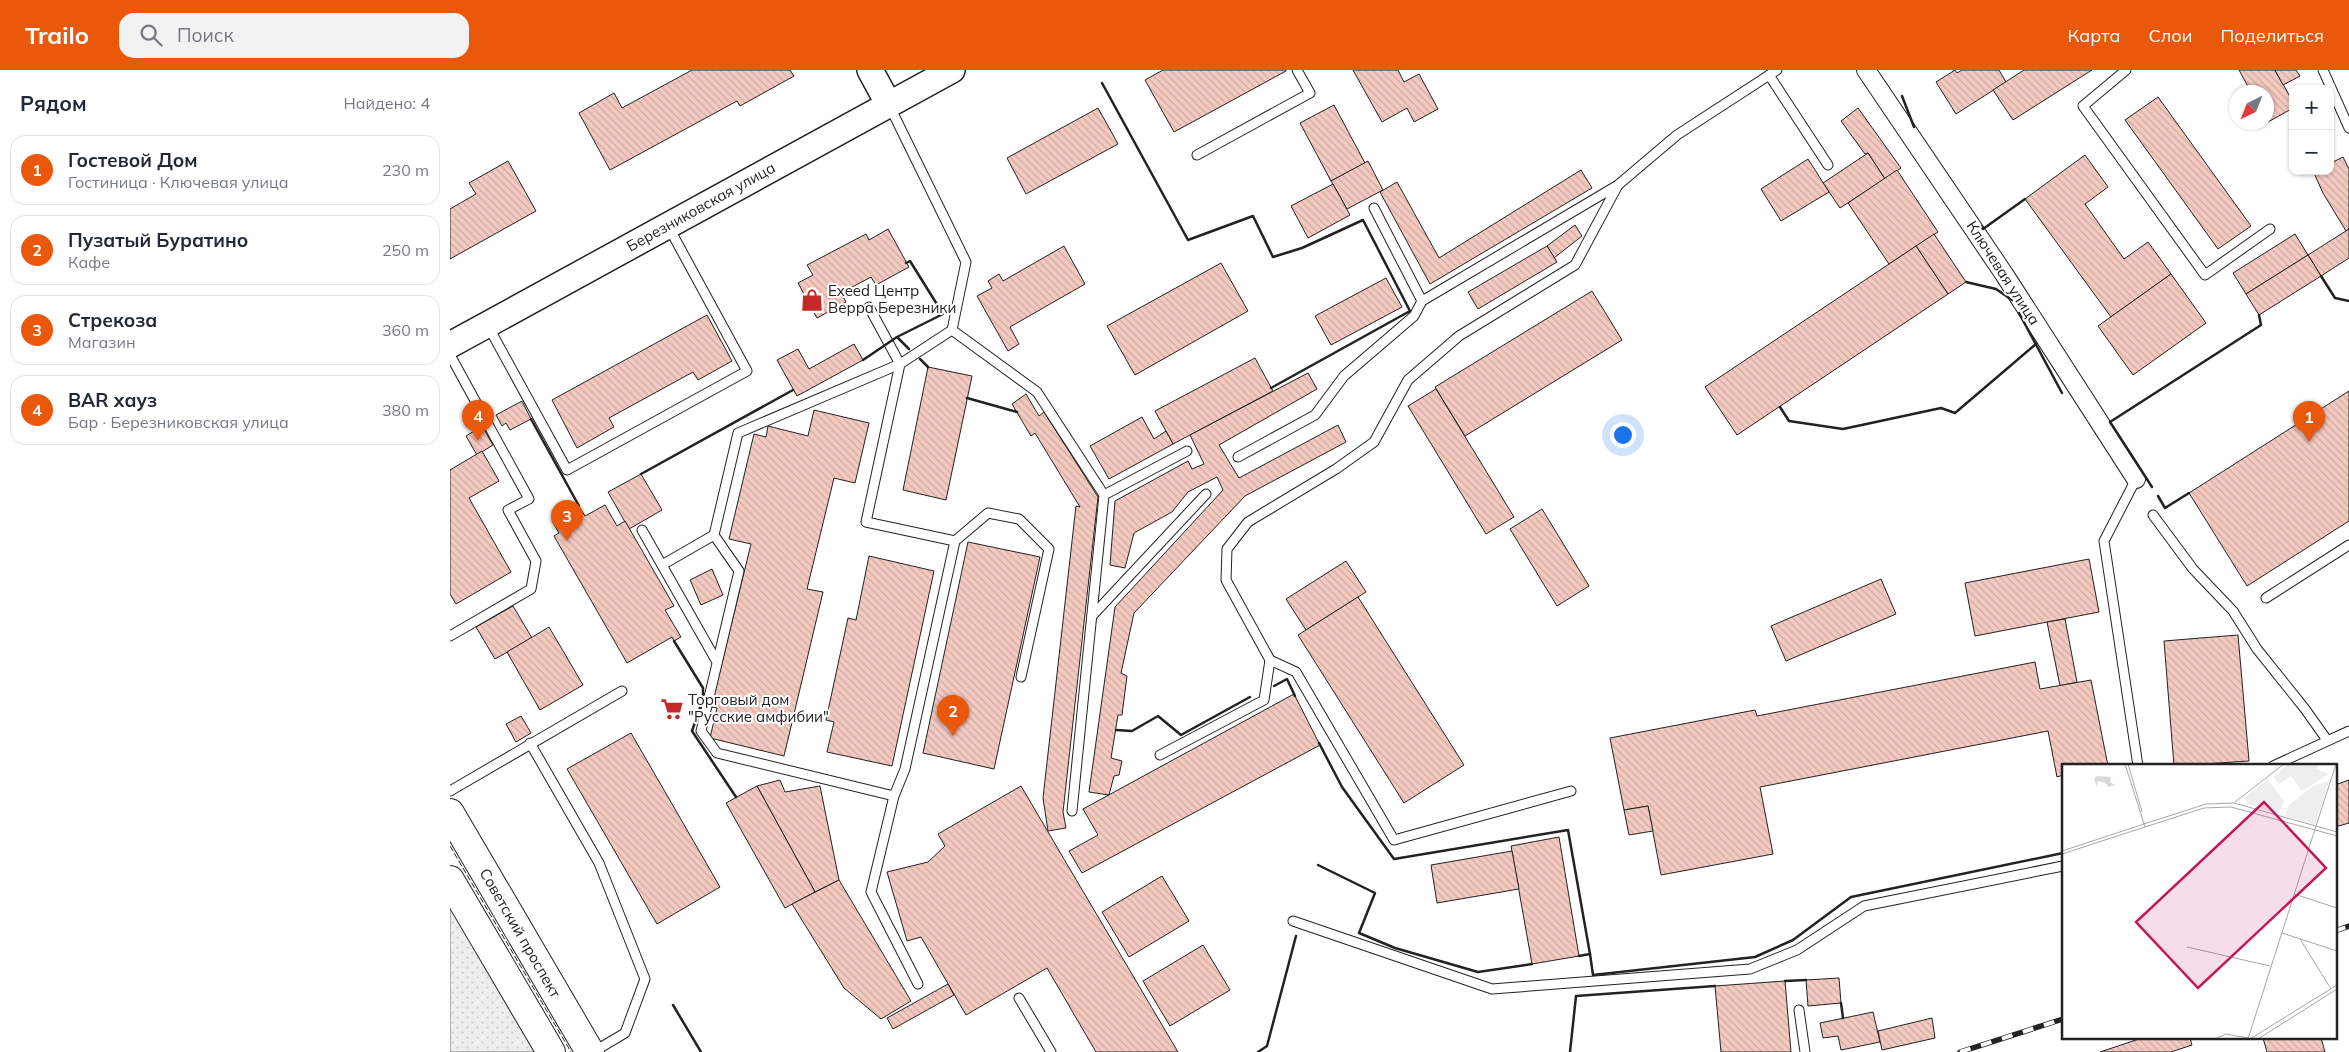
<!DOCTYPE html>
<html lang="ru">
<head>
<meta charset="utf-8">
<style>
	:root { --surface:#fff; --page:#f2f2f3; --text:#1f2937; --muted:#747a83; --line:#e0e1e3; --accent:#ea580c }
	body { margin:0; font-family:Mulish,sans-serif; background:var(--page); color:var(--text) }
	.controls { position:absolute; right:15px; top:15px; display:grid; overflow:hidden; border-radius:10px; box-shadow:0 1px 4px #0004 }
	.controls button { width:45px; height:45px; display:grid; place-items:center; padding:0; border:0; border-bottom:1px solid var(--line); background:var(--surface); color:var(--text); font:25px sans-serif }
	.compass { position:absolute; left:1779px; top:15px; width:45px; height:45px; border-radius:50%; background:var(--surface); box-shadow:0 1px 4px #0004; rotate:223deg }
	.you { position:absolute; left:1172px; top:364px; width:18px; height:18px; margin:-12px; border:4px solid #fff; border-radius:50%; background:#1a73e8; box-shadow:0 0 0 8px #1a73e833 }
	.badge { display:grid; place-items:center; width:32px; height:32px; border-radius:50%; background:var(--accent); color:#fff; font-size:16px; font-weight:700 }
	.pin { position:absolute; translate:-50% -41px; filter:drop-shadow(0 1px 2px #0008) }
	.pin::after { content:''; position:absolute; top:26px; width:18px; height:15px; background:inherit; clip-path:polygon(0 0,100% 0,50% 100%) }
	.list { margin:0; padding:0; list-style:none }
	h2 { display:flex; justify-content:space-between; align-items:center; height:65px; margin:0; padding:0 20px; font-size:21px }
	h2 small { font-size:16px; font-weight:400; color:var(--muted) }
	.list li { display:grid; grid-template-columns:32px 1fr auto; gap:15px; align-items:center; box-sizing:border-box; height:70px; margin:0 10px 10px; padding:0 10px; border:1px solid var(--line); border-radius:15px }
	.list b { display:block; font-size:19px; white-space:nowrap }
	.list p { margin:0; font-size:16px; white-space:nowrap; color:var(--muted) }
	.list em { font-size:16px; font-style:normal; color:var(--muted) }
	.icon { flex:none; width:28px; height:28px; fill:none; stroke:currentColor; stroke-width:2; stroke-linecap:round; stroke-linejoin:round }
	.map { position:relative; flex:none; width:1899px; height:982px; overflow:hidden }
	header { display:flex; align-items:center; gap:30px; box-sizing:border-box; height:70px; padding:0 25px; background:var(--accent); color:#fff }
	header strong { font-size:24px }
	nav { display:flex; gap:28px; margin-inline-start:auto; font-size:18px }
	.search { width:350px; height:45px; background:var(--page); display:flex; align-items:center; gap:12px; box-sizing:border-box; padding:0 18px; border-radius:15px; color:var(--muted); font-size:19px }
	main { display:flex }
	aside { flex:1; background:var(--surface) }
	.map>svg:first-child { display:block }
	.park { fill:url(#park-dots); stroke:#6f6f6f }
	.building { fill:url(#building-back-hatch); stroke:#222 }
	.lines { fill:none; stroke-linecap:round; stroke-linejoin:round }
	.lane-casing { stroke:#222; stroke-width:11 }
	.street-casing { stroke:#222; stroke-width:20 }
	.secondary-casing { stroke:#222; stroke-width:28 }
	.primary-casing { stroke:#222; stroke-width:30 }
	.lane { stroke:#fff; stroke-width:9 }
	.street { stroke:#fff; stroke-width:18 }
	.secondary { stroke:#fff; stroke-width:25 }
	.primary { stroke:#fff; stroke-width:28 }
	.rail-casing { stroke:#222; stroke-width:5.5 }
	.rail { stroke:#fff; stroke-width:4; stroke-dasharray:11; stroke-linecap:butt }
	.fence { stroke:#222; stroke-width:1; stroke-dasharray:6 2.5; stroke-linecap:butt }
	.wall { stroke:#222; stroke-width:2.5 }
	.labels { text-anchor:middle; stroke-width:4; stroke-linejoin:round; paint-order:stroke }
	.street-label { font-size:15px; fill:#222; stroke:#fff }
	.poi-label { font-size:15px; fill:#222; stroke:#fff; text-anchor:start }
	.inset-road { fill:none; stroke:#a7a7a7; stroke-width:1 }
	.view { fill:#c2185b; fill-opacity:0.15; stroke:#c2185b; stroke-width:2.5 }
	.inset-edge { fill:none; stroke:#222; stroke-width:2.5 }
</style>
</head>
<body>
<header>
<strong>Trailo</strong>
<div class="search"><svg class="icon" aria-label="search" viewBox="0 0 24 24"><circle cx="10" cy="10" r="6"/><path d="M15 15l6 6"/></svg>Поиск</div>
<nav><a>Карта</a><a>Слои</a><a>Поделиться</a></nav>
</header>
<main>
<aside>
<h2>Рядом<small>Найдено: 4</small></h2>
<ul class="list">
<li><span class="badge">1</span><div><b>Гостевой Дом</b><p>Гостиница · Ключевая улица</p></div><em>230 m</em></li>
<li><span class="badge">2</span><div><b>Пузатый Буратино</b><p>Кафе</p></div><em>250 m</em></li>
<li><span class="badge">3</span><div><b>Стрекоза</b><p>Магазин</p></div><em>360 m</em></li>
<li><span class="badge">4</span><div><b>BAR хауз</b><p>Бар · Березниковская улица</p></div><em>380 m</em></li>
</ul>
</aside>
<div class="map">
<svg width="1899" height="982" viewBox="0 0 1899 982">
	<defs>
		<pattern id="park-dots" width="8" height="8" patternUnits="userSpaceOnUse" patternTransform="scale(1.25)"><rect width="8" height="8" fill="#eee"/><path d="M2 2h.1M6 6h.1" fill="none" stroke="#ccc" stroke-width="1.8" stroke-linecap="round"/></pattern>
		<pattern id="building-back-hatch" width="6" height="6" patternUnits="userSpaceOnUse" patternTransform="scale(1.25)"><rect width="6" height="6" fill="#f3c9c0"/><path d="M-1 5l2 2M0 0l6 6M5-1l2 2" fill="none" stroke="#d0aca5"/></pattern>
	</defs>
	<rect width="100%" height="100%" fill="#fff"/>
	<!-- park -->
	<polygon class="park" points="0,832 86,982 0,982"/>
	<!-- building -->
	<g class="building">
		<polygon points="242,0 340,0 344,6 290,36 287,31 160,100 129,43 164,23 172,38"/>
		<polygon points="713,0 836,0 836,1 724,62 695,10"/>
		<polygon points="903,0 948,0 954,12 969,4 988,39 964,52 957,38 932,52"/>
		<polygon points="1505,0 1507,3 1512,0 1549,0 1556,12 1506,44 1486,12"/>
		<polygon points="1574,0 1642,0 1563,50 1543,20"/>
		<polygon points="1789,0 1825,0 1843,32 1843,38 1818,52 1816,22 1801,22"/>
		<polygon points="1825,0 1846,0 1850,6 1833,15"/>
		<polygon points="1708,27 1801,156 1768,179 1675,50"/>
		<polygon points="884,35 915,93 881,111 850,53"/>
		<polygon points="648,38 668,74 576,124 557,88"/>
		<polygon points="1408,38 1451,98 1435,109 1418,83 1415,84 1391,51"/>
		<polygon points="1418,83 1435,109 1390,138 1373,113"/>
		<polygon points="1635,85 1658,117 1635,134 1674,189 1698,172 1721,204 1661,247 1575,129"/>
		<polygon points="1893,87 1899,99 1899,159 1896,161 1873,123 1863,101 1880,101 1880,91 1881,93"/>
		<polygon points="1358,89 1379,122 1331,151 1311,119"/>
		<polygon points="58,91 86,141 0,189 0,139 26,124 19,113"/>
		<polygon points="918,91 933,120 897,139 881,111"/>
		<polygon points="1131,100 1142,118 980,214 930,122 947,112 989,188"/>
		<polygon points="1447,100 1488,162 1439,194 1398,133"/>
		<polygon points="883,114 900,145 858,168 841,136"/>
		<polygon points="1125,155 1132,166 1104,188 1097,176"/>
		<polygon points="438,159 459,197 426,215 421,207 391,223 396,232 367,248 348,213 363,205 357,195 416,164 419,170"/>
		<polygon points="1899,159 1899,188 1871,206 1858,185"/>
		<polygon points="1484,164 1516,212 1498,224 1466,176"/>
		<polygon points="1845,164 1858,185 1796,224 1783,203"/>
		<polygon points="614,176 635,214 560,257 569,274 558,281 527,226 542,218 538,211 549,204 553,211"/>
		<polygon points="1097,176 1107,192 1028,239 1018,222"/>
		<polygon points="1466,176 1498,224 1287,365 1255,317"/>
		<polygon points="1858,185 1871,206 1809,245 1796,224"/>
		<polygon points="771,193 798,241 685,305 657,256"/>
		<polygon points="1721,204 1756,253 1683,305 1648,256"/>
		<polygon points="936,208 952,237 881,275 865,246"/>
		<polygon points="1142,221 1172,270 1015,366 985,317"/>
		<polygon points="257,245 282,291 248,310 243,302 159,348 164,357 127,378 102,330"/>
		<polygon points="404,274 413,290 347,326 327,290 348,279 359,299"/>
		<polygon points="805,288 823,321 723,374 705,341"/>
		<polygon points="478,297 522,306 496,430 453,420"/>
		<polygon points="858,303 867,319 769,375 789,408 888,355 896,372 795,426 684,543 671,603 677,606 672,645 668,645 661,688 672,691 669,705 664,706 659,725 639,722 665,537 773,420 767,407 738,422 722,442 684,463 675,498 660,495 665,431 738,391 742,399 754,394 740,365"/>
		<polygon points="986,319 1064,447 1036,464 958,336"/>
		<polygon points="1899,321 1899,451 1797,516 1739,423"/>
		<polygon points="576,324 589,346 594,342 648,427 613,742 616,758 598,761 593,728 626,436 630,437 585,363 581,366 562,334"/>
		<polygon points="72,331 81,349 60,360 56,353 52,356 46,345"/>
		<polygon points="364,340 419,353 405,413 384,408 357,519 373,522 334,686 260,668 267,638 261,637 301,474 279,469 304,364 316,367 318,356 358,366"/>
		<polygon points="692,347 704,369 716,361 723,374 659,409 640,376"/>
		<polygon points="32,356 43,375 27,385 16,366"/>
		<polygon points="32,381 49,411 19,428 61,502 6,534 0,524 0,400"/>
		<polygon points="191,404 212,440 179,459 158,422"/>
		<polygon points="155,435 167,456 175,451 224,536 215,540 231,567 224,571 222,567 177,593 104,466 109,463 102,451 129,436 135,446"/>
		<polygon points="1092,439 1139,516 1107,536 1060,459"/>
		<polygon points="518,472 590,487 544,699 473,683"/>
		<polygon points="419,486 484,501 442,696 377,682 384,652 376,650 398,548 406,550"/>
		<polygon points="1639,489 1649,542 1525,566 1515,513"/>
		<polygon points="896,491 916,522 856,560 836,529"/>
		<polygon points="262,499 273,525 251,535 240,510"/>
		<polygon points="1431,509 1446,544 1336,591 1321,556"/>
		<polygon points="908,527 1014,695 954,733 848,565"/>
		<polygon points="63,536 82,568 45,589 26,557"/>
		<polygon points="1615,549 1627,612 1610,616 1597,552"/>
		<polygon points="99,557 133,615 90,640 57,582"/>
		<polygon points="1788,565 1799,691 1724,696 1714,571"/>
		<polygon points="1585,592 1590,619 1641,610 1658,696 1613,696 1613,705 1607,707 1598,661 1310,717 1323,784 1211,805 1198,736 1174,740 1160,668 1305,640 1307,646"/>
		<polygon points="844,624 870,675 632,803 619,781 648,765 633,739"/>
		<polygon points="71,646 81,663 66,672 56,654"/>
		<polygon points="181,663 270,817 207,854 117,699"/>
		<polygon points="330,710 335,722 370,716 389,810 365,822 307,716"/>
		<polygon points="1899,710 1899,753 1885,757 1885,715"/>
		<polygon points="307,716 365,822 335,838 276,733"/>
		<polygon points="571,716 621,801 728,982 646,982 597,898 516,945 471,867 457,871 437,802 478,792 495,776 488,764"/>
		<polygon points="1198,736 1203,761 1179,765 1174,740"/>
		<polygon points="1109,767 1129,886 1082,894 1061,776"/>
		<polygon points="1062,781 1069,819 987,833 981,795"/>
		<polygon points="712,806 739,851 679,887 652,842"/>
		<polygon points="389,810 461,931 431,949 394,918 342,834"/>
		<polygon points="753,875 780,920 720,956 693,911"/>
		<polygon points="1389,908 1391,933 1358,936 1356,910"/>
		<polygon points="1335,911 1341,982 1271,982 1265,916"/>
		<polygon points="498,914 504,925 443,959 437,948"/>
		<polygon points="1423,942 1430,972 1391,980 1388,966 1373,968 1370,953"/>
		<polygon points="1482,948 1485,968 1432,980 1428,961"/>
		<polygon points="1692,968 1740,968 1742,975 1721,982 1650,982"/>
		<polygon points="1813,968 1871,968 1875,982 1817,982"/>
	</g>
	<g class="lines">
		<defs>
			<g id="lane">
				<polyline points="1676,0 1633,36 1755,205 1820,159"/>
				<polyline points="1873,0 1899,58"/>
				<polyline points="1319,5 1378,95"/>
				<polyline points="440,37 516,192 502,260 450,294 416,452 505,471"/>
				<polyline points="747,85 860,23 847,0"/>
				<polyline points="924,138 972,231 1168,115 1227,65 1327,0"/>
				<polyline points="419,237 450,294 288,363 264,465 289,501 251,661 267,683 444,726"/>
				<polyline points="38,256 117,400 297,301 218,156"/>
				<polyline points="502,260 587,322 654,425 622,741"/>
				<polyline points="0,285 79,429 58,440 86,491 81,519 0,566"/>
				<polyline points="788,387 865,345 894,306 964,246 972,231"/>
				<polyline points="1686,409 1654,471 1688,696"/>
				<polyline points="654,425 737,381"/>
				<polyline points="1703,445 1743,499 1783,541 1807,579 1855,639 1877,670"/>
				<polyline points="192,460 267,592"/>
				<polyline points="212,495 264,465"/>
				<polyline points="1816,528 1899,475"/>
				<polyline points="642,546 756,424"/>
				<polyline points="80,673 149,793 195,909 175,963 143,982"/>
				<polyline points="710,685 814,630 820,590"/>
				<polyline points="1823,696 1899,661"/>
				<polyline points="0,721 172,621"/>
				<polyline points="1121,721 944,770 846,602 820,590 776,510 777,479 798,452 886,399 924,372 958,310 1009,266 1125,195 1168,115"/>
				<polyline points="843,851 1042,919 1300,899 1347,880 1414,836 1613,796"/>
				<polyline points="468,914 421,822 444,726 455,699 505,471 538,443 569,449 599,479 571,607"/>
				<polyline points="569,928 601,982"/>
				<polyline points="1349,940 1355,982"/>
			</g>
			<polyline id="street" points="1416,0 1554,204 1686,409"/>
			<g id="secondary">
				<polyline points="420,0 439,35"/>
				<polyline points="0,275 502,0"/>
			</g>
			<g id="primary">
				<polyline points="0,743 140,982"/>
				<polyline points="0,810 101,982"/>
			</g>
		</defs>
		<!-- lane casing -->
		<use href="#lane" class="lane-casing"/>
		<!-- street casing -->
		<use href="#street" class="street-casing"/>
		<!-- secondary casing -->
		<use href="#secondary" class="secondary-casing"/>
		<!-- primary casing -->
		<use href="#primary" class="primary-casing"/>
		<!-- lane -->
		<use href="#lane" class="lane"/>
		<!-- street -->
		<use href="#street" class="street"/>
		<!-- secondary -->
		<use href="#secondary" class="secondary"/>
		<!-- primary -->
		<use href="#primary" class="primary"/>
		<defs>
			<g id="rail">
				<polyline points="1885,861 1899,856"/>
				<polyline points="1510,982 1613,949"/>
			</g>
		</defs>
		<!-- rail casing -->
		<use href="#rail" class="rail-casing"/>
		<!-- rail -->
		<use href="#rail" class="rail"/>
		<!-- fence -->
		<polyline class="fence" points="0,776 121,982"/>
		<!-- wall -->
		<g class="wall">
			<polyline points="652,13 738,170 803,146 823,187 852,178 913,150 960,241 821,318"/>
			<polyline points="1452,26 1464,57"/>
			<polyline points="1531,156 1533,159 1575,129"/>
			<polyline points="456,193 460,191 493,244 447,267 459,279"/>
			<polyline points="1871,206 1885,228 1899,231"/>
			<polyline points="1516,212 1546,219 1562,230"/>
			<polyline points="1569,243 1612,323"/>
			<polyline points="470,289 478,297"/>
			<polyline points="413,290 447,267"/>
			<polyline points="517,328 567,342"/>
			<polyline points="1330,337 1339,351 1393,359 1491,338 1505,343 1586,274"/>
			<polyline points="81,349 129,436"/>
			<polyline points="191,404 343,320"/>
			<polyline points="1702,417 1660,352 1811,255 1809,245"/>
			<polyline points="1708,426 1715,438 1739,423"/>
			<polyline points="224,571 253,618 253,629 242,661 286,727"/>
			<polyline points="824,616 837,609 845,626"/>
			<polyline points="666,660 682,661 708,646 731,665 800,627"/>
			<polyline points="869,673 892,717 944,789 1118,760 1140,884 1129,886"/>
			<polyline points="868,795 925,823 909,863 945,878 1028,902 1082,894"/>
			<polyline points="1140,884 1143,905 1305,887 1343,870 1401,827 1613,783"/>
			<polyline points="1335,911 1356,910"/>
			<polyline points="1391,933 1393,948"/>
			<polyline points="223,935 251,982"/>
			<polyline points="808,982 817,976 846,866"/>
			<polyline points="1120,982 1126,926 1265,916"/>
		</g>
	</g>
	<!-- icons -->
	<defs>
		<symbol id="shop-bare" viewBox="-9 -9 18 18"><path d="M-5-2.5h2.3a2.7 3.5 0 0 1 5.4 0H5L5.5 6h-11ZM-1.5-2.5h3a1.5 2.3 0 0 0-3 0Z" fill="#c62828" stroke="#fff" stroke-width="2.5" paint-order="stroke"/></symbol>
		<symbol id="supermarket-bare" viewBox="-9 -9 18 18"><path d="M-6-5.5h2.5l.6 2H6L4.5 2H-2.5L-4.4-4H-6ZM-1.5 3.2a1.3 1.3 0 1 0 .1 0ZM3 3.2a1.3 1.3 0 1 0 .1 0Z" fill="#c62828" stroke="#fff" stroke-width="2.5" paint-order="stroke"/></symbol>
	</defs>
	<g fill-rule="evenodd">
		<use href="#shop-bare" x="346" y="214" width="32" height="32"/>
		<use href="#supermarket-bare" x="206" y="623" width="32" height="32"/>
	</g>
	<g class="labels">
		<!-- street labels -->
		<g class="street-label">
			<text transform="translate(251 137) rotate(-29)" y="5">Березниковская улица</text>
			<text transform="translate(1553 203) rotate(57)" y="5">Ключевая улица</text>
			<text transform="translate(70 863) rotate(60)" y="5">Советский проспект</text>
		</g>
		<!-- poi labels -->
		<g class="poi-label">
			<text x="378" y="226">Exeed Центр<tspan x="378" dy="17">Верра Березники</tspan></text>
			<text x="238" y="635">Торговый дом<tspan x="238" dy="17">"Русские амфибии"</tspan></text>
		</g>
	</g>
	<!-- overview -->
	<g transform="translate(1612 694)">
		<rect width="275" height="275" fill="#fff"/>
		<path d="M227,0H256L254,5L267,10L240,27L229,12L217,20L211,13ZM206,16L222,37L216,50L185,40L183,33ZM267,17L253,61L223,52L227,41L251,22Z" fill="#eee"/>
		<path d="M35,12L49,13L48,18L53,21L46,23L44,19L36,17L35,23L32,15Z" fill="#d9d9d9"/>
		<path class="inset-road" d="M63,0L83,63L142,44L169,43L275,72M66,0L80,48M173,38L222,0M82,60L144,40L172,39L275,68M254,62L274,0M0,87L82,60M0,90L83,63M232,130L275,144M220,169L275,187M238,175L269,225M125,183L208,202M153,275L164,270L186,274M186,275L254,62M188,275L275,221M196,275L275,225"/>
		<path class="view" d="M202,38L264,104L136,224L74,158Z"/>
		<rect width="275" height="275" class="inset-edge"/>
	</g>
</svg>
<div class="controls">
<button>+</button>
<button>−</button>
</div>
<svg class="compass" viewBox="-18 -18 36 36"><path d="M0-13l5 13h-10z" fill="#e53935"/><path d="M0 13l5-13h-10z" fill="#747a83"/></svg>
<div class="you"></div>
<div class="pin badge" style="left:1859px;top:372px">1</div>
<div class="pin badge" style="left:503px;top:666px">2</div>
<div class="pin badge" style="left:117px;top:471px">3</div>
<div class="pin badge" style="left:28px;top:371px">4</div>
</div>
</main>
</body>
</html>
